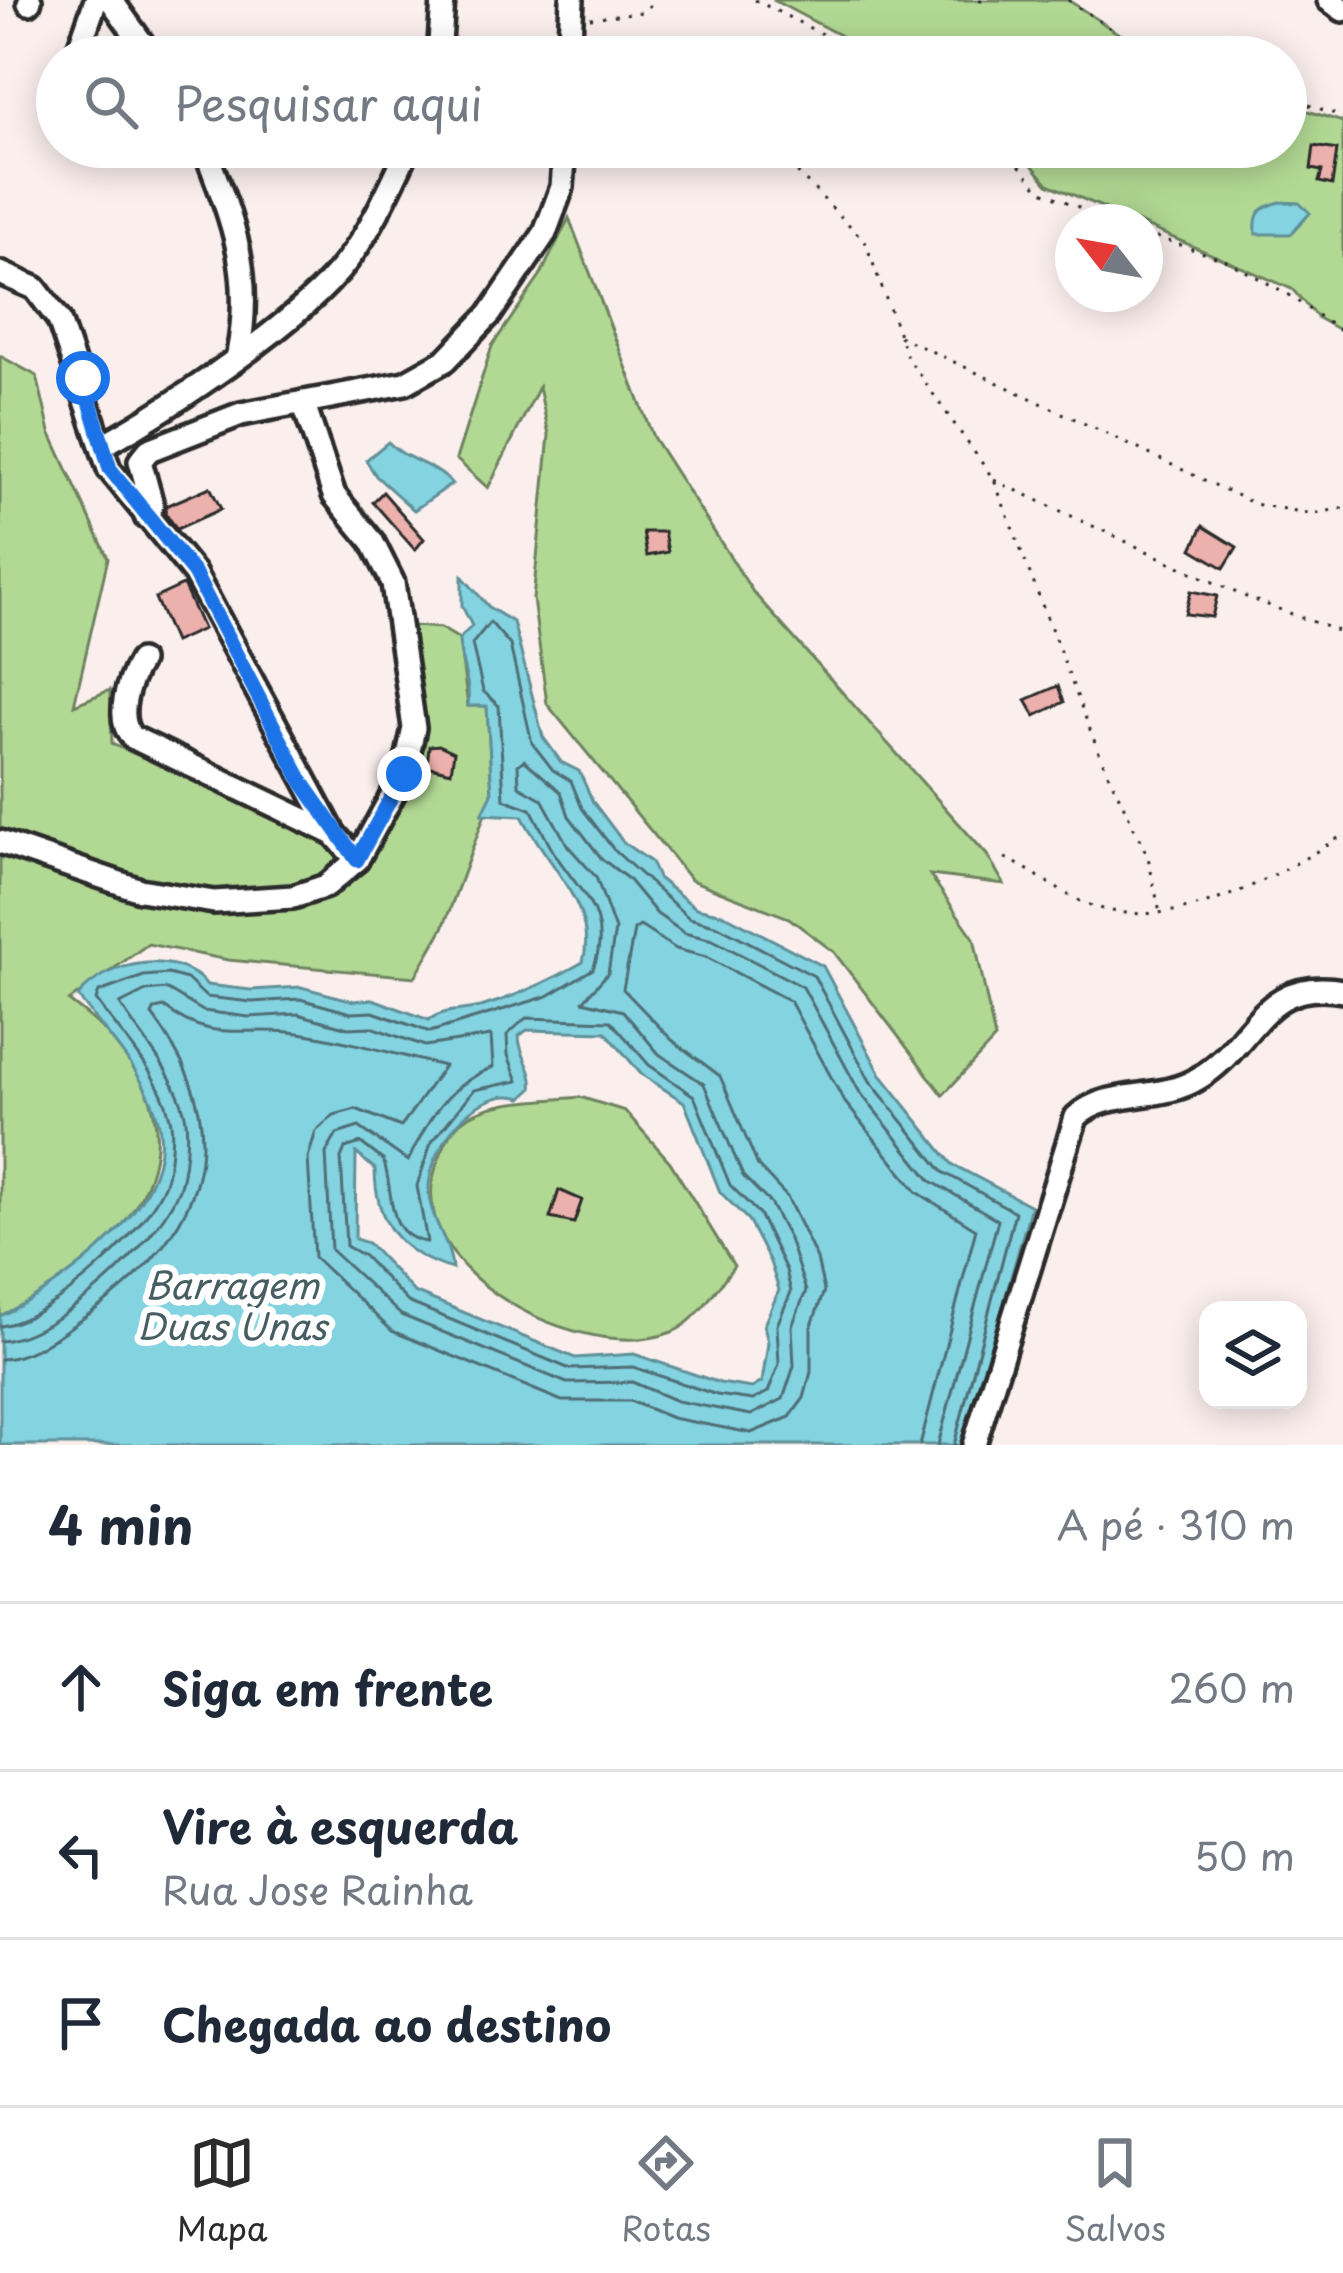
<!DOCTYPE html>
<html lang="pt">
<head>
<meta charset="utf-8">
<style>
	:root { --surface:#fff; --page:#f6f6f7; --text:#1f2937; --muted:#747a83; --line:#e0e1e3; --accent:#2b2b2b }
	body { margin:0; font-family:"Playpen Sans",sans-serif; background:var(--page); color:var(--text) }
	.controls { position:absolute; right:36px; bottom:36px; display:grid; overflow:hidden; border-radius:24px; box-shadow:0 6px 30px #0003 }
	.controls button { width:108px; height:108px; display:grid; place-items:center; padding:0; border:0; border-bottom:3px solid var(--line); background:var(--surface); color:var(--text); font:60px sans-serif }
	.compass { position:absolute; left:1055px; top:204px; width:108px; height:108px; border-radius:50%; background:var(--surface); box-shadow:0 6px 30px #0003; rotate:301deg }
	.stop { position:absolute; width:36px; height:36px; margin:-27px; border:9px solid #1a73e8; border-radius:50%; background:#fff }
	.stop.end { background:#1a73e8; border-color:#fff; box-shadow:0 3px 12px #0008 }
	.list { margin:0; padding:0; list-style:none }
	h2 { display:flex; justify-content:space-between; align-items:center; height:156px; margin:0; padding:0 48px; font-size:51px }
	h2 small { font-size:39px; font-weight:400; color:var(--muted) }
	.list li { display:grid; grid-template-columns:78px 1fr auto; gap:36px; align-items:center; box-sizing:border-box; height:168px; padding:0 48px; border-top:3px solid var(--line) }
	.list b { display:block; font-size:45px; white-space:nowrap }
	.list p { margin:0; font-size:39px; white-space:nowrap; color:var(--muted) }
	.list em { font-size:39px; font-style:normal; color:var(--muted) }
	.icon { flex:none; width:66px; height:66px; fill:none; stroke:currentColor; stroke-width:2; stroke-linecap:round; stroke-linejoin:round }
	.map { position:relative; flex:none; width:1343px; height:1445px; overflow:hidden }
	.search { position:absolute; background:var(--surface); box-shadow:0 6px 30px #0003; left:36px; right:36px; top:36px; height:132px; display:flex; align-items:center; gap:30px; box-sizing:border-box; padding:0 42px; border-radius:66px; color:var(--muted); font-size:45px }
	.sheet { height:660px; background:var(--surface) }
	nav { display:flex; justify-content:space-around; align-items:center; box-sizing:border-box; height:168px; border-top:3px solid var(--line); background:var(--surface); font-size:33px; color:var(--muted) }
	nav a { display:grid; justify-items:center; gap:6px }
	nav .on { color:var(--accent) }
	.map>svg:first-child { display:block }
	.green { fill:#b2d994; stroke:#6e8260; stroke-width:3 }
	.water { fill:#84d3e1; stroke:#609098; stroke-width:3; fill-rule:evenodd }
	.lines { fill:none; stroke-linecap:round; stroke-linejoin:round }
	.shore { stroke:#4f6e74; stroke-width:3 }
	.building { fill:#ecb1ac; stroke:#2b2b2b; stroke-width:3 }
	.minor-casing { stroke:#2b2b2b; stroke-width:30 }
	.path { stroke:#2b2b2b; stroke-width:3; stroke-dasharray:3 9; stroke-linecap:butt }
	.minor { stroke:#fff; stroke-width:21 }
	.route { stroke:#1a73e8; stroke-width:15 }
	.labels { text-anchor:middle; stroke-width:12; stroke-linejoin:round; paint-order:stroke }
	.water-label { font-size:36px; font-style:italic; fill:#465d62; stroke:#fff }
</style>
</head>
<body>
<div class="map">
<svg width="1343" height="1445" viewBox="0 0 1343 1445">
	<rect width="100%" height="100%" fill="#fbefee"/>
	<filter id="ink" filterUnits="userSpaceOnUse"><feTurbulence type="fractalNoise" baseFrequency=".00833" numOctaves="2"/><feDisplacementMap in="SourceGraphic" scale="24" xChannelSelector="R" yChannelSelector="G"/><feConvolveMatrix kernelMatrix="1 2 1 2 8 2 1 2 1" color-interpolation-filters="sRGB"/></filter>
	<g filter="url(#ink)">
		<!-- green -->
		<g class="green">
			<polygon points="773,0 1068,0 1119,34 1186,57 881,57"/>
			<polygon points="1286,104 1343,122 1343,332 1318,318 1292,289 1048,184 1017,147 1286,147"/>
			<polygon points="569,218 653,437 753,592 987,855 1004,884 930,875 974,938 995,1039 943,1095 834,952 789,918 691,880 547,704 533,599 549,435 539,387 488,488 456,459 492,346 539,278"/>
			<path d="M0,356L37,376L50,432L108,558L74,705L110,690L112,744L328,839L354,864L412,748L394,667L399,625L441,628L459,639L468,706H487L492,795L443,928L415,977L228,960L148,944L69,1001C228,1117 149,1245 0,1316Z"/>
			<path d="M580,1097L625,1111L670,1162L734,1266C718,1286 696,1323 672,1332C585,1366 401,1273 436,1167C441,1152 450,1129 463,1120C492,1099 546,1101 580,1097Z"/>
		</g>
		<!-- water -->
		<g class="water">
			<path d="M1280,202L1299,203L1310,213L1291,234H1256C1254,212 1260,208 1280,202Z"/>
			<path d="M388,442C406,461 434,463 452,484L414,510L376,476L366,460Z"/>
			<path d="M462,576L490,608L513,622L543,737L561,762L579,771L593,802L624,843L651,862L658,878L696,908L723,914L823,966L881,1075L952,1164L1031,1206L964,1445H0V1316C63,1286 179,1203 158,1120C146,1073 105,1034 78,996C106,960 178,949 207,985L251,990L301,987L354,1001L373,999L429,1020C444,1008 465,1012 484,1006C519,995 552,980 583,962C598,907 547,865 522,816L482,814L492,794L487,706H468C471,682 460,664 459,639L472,626L462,606ZM527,1030L606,1032L641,1074L684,1102L720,1192L748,1220L770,1262L779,1290L764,1325L768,1343L762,1382L752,1388L720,1383L634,1354L575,1358L414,1292L368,1243L355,1239L356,1153L375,1169C375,1223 400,1254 452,1269C451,1243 432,1223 429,1196C425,1151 475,1084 522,1098L532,1089C535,1070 519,1056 519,1036Z"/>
		</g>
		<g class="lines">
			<!-- shore -->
			<g class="shore">
				<path d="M526,1018L611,1021L649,1065L694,1096L730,1185L759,1214L786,1270L791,1292L777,1325L779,1364L768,1392L753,1400L717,1395L633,1367L570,1369L408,1302L364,1256L346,1246L341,1158L345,1148L361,1143L383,1160C395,1189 383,1236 427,1242L417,1186L431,1143L474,1090L518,1081L508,1055L507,1035Z"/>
				<path d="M0,1326C51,1320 147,1231 165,1183C170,1169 174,1133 170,1118C160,1074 122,1036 96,1000L99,992L144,976L168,974L187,979L206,997L252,1002L300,999L351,1013L373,1012L430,1032L548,996L593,969C614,914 579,893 553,851C545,838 539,823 531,809L504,799L499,706L483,691L472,644L490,622L510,645L532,743L553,770L571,781L582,808L614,850L689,918L718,926L814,976L870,1081L943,1172L1015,1212L954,1445"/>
				<path d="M0,1341C57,1338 159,1241 179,1189C185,1172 189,1133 185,1115C175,1073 141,1038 120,1004L146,991L166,989L203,1011L249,1017L298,1014L348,1028L371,1027L425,1046L491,1036L493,1067C446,1087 430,1116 408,1161L359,1127L337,1134L326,1153L331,1250L401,1315L567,1383L632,1382L677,1401L751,1415L783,1399L794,1366L792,1326L806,1291L789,1239L770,1203L743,1176L704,1084L659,1054L623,1011L583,1001L608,973L615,930L596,877L568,846L542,799L519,786L518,765L524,760L561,792L569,816L602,859L628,879L657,914L684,933L713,940L803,987L859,1091L931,1181L998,1220L938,1445"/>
				<path d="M0,1359C32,1358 57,1336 82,1319C199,1239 246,1139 152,1015L155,1009L164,1007C214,1045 244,1025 299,1033C348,1040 398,1055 444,1066L401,1127L356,1109L334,1115L316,1131L308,1158L314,1257L392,1331L562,1401H630L672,1418L751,1433L790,1417L804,1398L811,1372V1328L824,1291L817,1259L787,1197L758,1166L720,1076L672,1040L623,989L634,930L640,926L676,949L706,957L790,1001L844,1101L917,1192L976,1229L920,1445"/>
			</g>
		</g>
		<!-- building -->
		<g class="building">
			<polygon points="1314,146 1337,150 1332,185 1319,182 1322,171 1311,169"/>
			<polygon points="210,487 221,509 177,529 165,513 166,506"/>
			<polygon points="383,492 424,539 415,550 373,502"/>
			<polygon points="1203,526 1237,547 1224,568 1192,549"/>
			<polygon points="643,532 664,532 668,552 647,556"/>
			<polygon points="183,585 203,629 174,642 155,598"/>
			<polygon points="1191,591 1217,596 1212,617 1185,614"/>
			<polygon points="1058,686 1064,702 1035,716 1026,700"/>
			<polygon points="439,745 454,752 451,772 427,766 429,746"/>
			<polygon points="559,1190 582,1200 574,1223 550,1218"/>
		</g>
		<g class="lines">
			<defs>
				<g id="minor">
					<polyline points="111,0 152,57"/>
					<polyline points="1329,0 1343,10"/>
					<polyline points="29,3 30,0"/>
					<polyline points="76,57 96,0"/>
					<polyline points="439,57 443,0"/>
					<polyline points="569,57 572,0"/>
					<path d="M204,147C233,222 254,273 238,354"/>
					<polyline points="0,273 35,288 59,320 109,469 194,573 334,834"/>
					<path d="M103,445C170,408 302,321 347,261C373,227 391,185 409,147"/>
					<polyline points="146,517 152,505 140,461 149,450 241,414 405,383 446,360 490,314 545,233 562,187 565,147"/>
					<path d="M140,661C128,681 115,718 132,737L334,834L357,860"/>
					<polyline points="0,842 140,890 214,902 293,897 326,886 357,860 404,774 414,728 393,583 372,541 334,495 303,402"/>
					<path d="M974,1445L1076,1117C1109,1087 1160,1103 1199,1078C1256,1043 1261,976 1343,991"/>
				</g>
			</defs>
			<!-- minor casing -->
			<use href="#minor" class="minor-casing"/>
			<!-- path -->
			<g class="path">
				<polyline points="755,0 867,57"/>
				<polyline points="979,0 988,0"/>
				<polyline points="1068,0 1119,34 1178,57"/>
				<polyline points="590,18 642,12 656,0"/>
				<polyline points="589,35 650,57"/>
				<polyline points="1286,97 1343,117"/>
				<polyline points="772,147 865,241 907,357 994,480 1101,758 1148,857 1160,913"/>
				<polyline points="1004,147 1040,190 1112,222"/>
				<polyline points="1145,233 1227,261 1284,292 1343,333"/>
				<polyline points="899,336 1255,504 1313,514 1343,508"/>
				<polyline points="994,480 1241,595 1343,633"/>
				<path d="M1005,858C1037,872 1063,897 1096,907C1178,933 1275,878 1343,835"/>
			</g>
			<!-- minor -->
			<use href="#minor" class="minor"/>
		</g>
	</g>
	<g class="lines" filter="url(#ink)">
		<!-- route -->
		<polyline class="route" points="83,378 110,469 194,573 303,783 357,860 404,774"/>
	</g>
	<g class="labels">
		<!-- water labels -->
		<g class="water-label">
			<text x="232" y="1299">Barragem<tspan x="232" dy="41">Duas Unas</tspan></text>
		</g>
	</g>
</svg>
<div class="controls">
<button><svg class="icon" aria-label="layers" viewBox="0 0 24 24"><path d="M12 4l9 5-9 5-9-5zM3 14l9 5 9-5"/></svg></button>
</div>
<svg class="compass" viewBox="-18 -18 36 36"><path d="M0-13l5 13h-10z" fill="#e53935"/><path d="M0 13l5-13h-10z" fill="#747a83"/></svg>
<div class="stop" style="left:83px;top:378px"></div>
<div class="stop end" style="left:404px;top:774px"></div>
<div class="search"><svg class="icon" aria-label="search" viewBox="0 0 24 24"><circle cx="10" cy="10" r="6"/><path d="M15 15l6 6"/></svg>Pesquisar aqui</div>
</div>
<section class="sheet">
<h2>4 min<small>A pé · 310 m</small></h2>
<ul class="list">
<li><svg class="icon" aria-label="ahead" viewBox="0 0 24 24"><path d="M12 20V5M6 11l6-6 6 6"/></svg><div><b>Siga em frente</b></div><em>260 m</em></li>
<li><svg class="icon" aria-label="left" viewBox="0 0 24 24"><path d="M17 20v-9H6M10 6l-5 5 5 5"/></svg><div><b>Vire à esquerda</b><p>Rua Jose Rainha</p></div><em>50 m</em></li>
<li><svg class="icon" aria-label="arrive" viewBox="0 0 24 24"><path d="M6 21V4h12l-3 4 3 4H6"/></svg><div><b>Chegada ao destino</b></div></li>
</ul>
</section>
<nav>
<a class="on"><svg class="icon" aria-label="map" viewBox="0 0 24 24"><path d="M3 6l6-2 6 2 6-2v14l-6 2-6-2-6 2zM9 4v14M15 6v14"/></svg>Mapa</a>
<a><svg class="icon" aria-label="directions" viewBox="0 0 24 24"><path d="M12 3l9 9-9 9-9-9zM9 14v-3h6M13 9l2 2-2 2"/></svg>Rotas</a>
<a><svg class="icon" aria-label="saved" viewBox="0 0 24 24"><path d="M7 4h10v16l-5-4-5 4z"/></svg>Salvos</a>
</nav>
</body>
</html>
